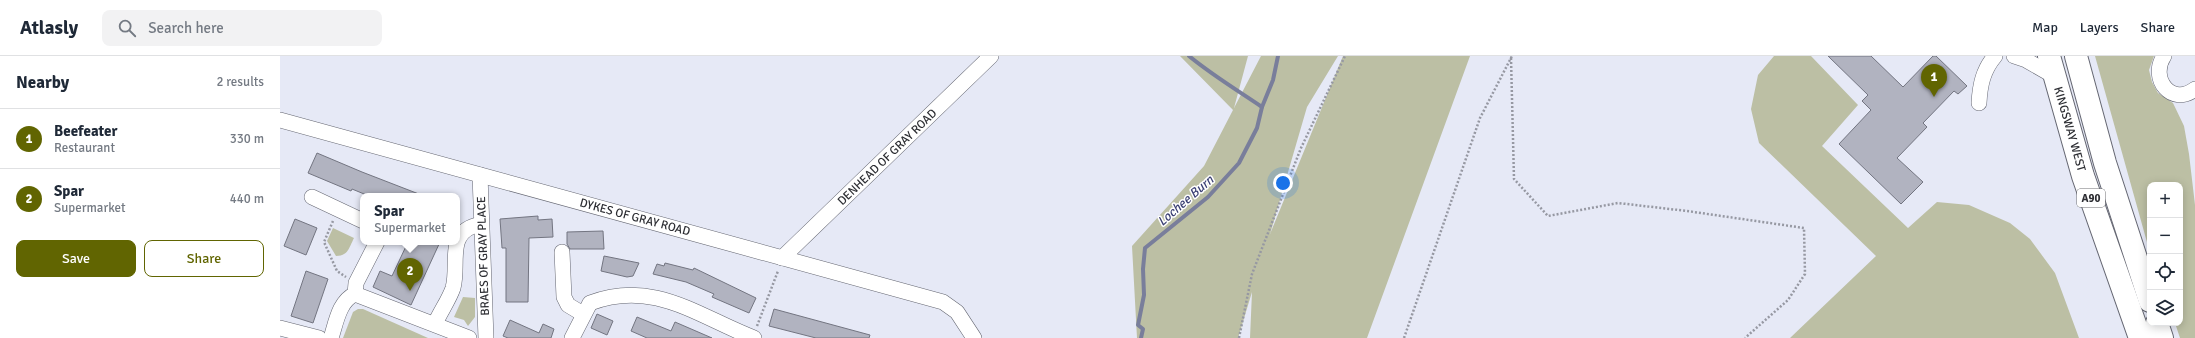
<!DOCTYPE html>
<html lang="en">
<head>
<meta charset="utf-8">
<style>
	:root { --surface:#fff; --page:#f2f2f3; --text:#1f2937; --muted:#747a83; --line:#e0e1e3; --accent:#616501 }
	body { margin:0; font-family:Signika,sans-serif; background:var(--page); color:var(--text) }
	.controls { position:absolute; right:12px; bottom:12px; display:grid; overflow:hidden; border-radius:8px; box-shadow:0 2px 10px #0003 }
	.controls button { width:36px; height:36px; display:grid; place-items:center; padding:0; border:0; border-bottom:1px solid var(--line); background:var(--surface); color:var(--text); font:20px sans-serif }
	.you { position:absolute; left:1003px; top:127px; width:14px; height:14px; margin:-10px; border:3px solid #fff; border-radius:50%; background:#1a73e8; box-shadow:0 0 0 6px #1a73e833 }
	.badge { display:grid; place-items:center; width:26px; height:26px; border-radius:50%; background:var(--accent); color:#fff; font-size:13px; font-weight:700 }
	.pin { position:absolute; translate:-50% -33px; filter:drop-shadow(0 1px 2px #0008) }
	.pin::after { content:''; position:absolute; top:21px; width:14px; height:12px; background:inherit; clip-path:polygon(0 0,100% 0,50% 100%) }
	.popup { position:absolute; left:80px; top:137px; width:100px; height:52px; box-sizing:border-box; display:grid; place-content:center; border-radius:8px; background:var(--surface); filter:drop-shadow(0 1px 3px #0005); font-size:13px; white-space:nowrap; color:var(--muted) }
	.popup b { font-size:15px; color:var(--text) }
	.popup::after { content:''; position:absolute; left:50%; top:100%; margin-left:-8px; border:8px solid transparent; border-top-color:var(--surface) }
	.list { margin:0; padding:0; list-style:none }
	h2 { display:flex; justify-content:space-between; align-items:center; height:52px; margin:0; padding:0 16px; font-size:17px }
	h2 small { font-size:13px; font-weight:400; color:var(--muted) }
	.list li { display:grid; grid-template-columns:26px 1fr auto; gap:12px; align-items:center; box-sizing:border-box; height:60px; padding:0 16px; border-top:1px solid var(--line) }
	.list b { display:block; font-size:15px; white-space:nowrap }
	.list p { margin:0; font-size:13px; white-space:nowrap; color:var(--muted) }
	.list em { font-size:13px; font-style:normal; color:var(--muted) }
	.actions { display:flex; gap:8px; padding:12px 16px }
	.actions a { flex:1; padding:9px 0; border:1px solid var(--accent); border-radius:8px; text-align:center; font-size:14px; color:var(--accent) }
	.actions .main { background:var(--accent); color:#fff }
	.icon { flex:none; width:22px; height:22px; fill:none; stroke:currentColor; stroke-width:2; stroke-linecap:round; stroke-linejoin:round }
	.map { position:relative; flex:none; width:1915px; height:282px; overflow:hidden }
	header { display:flex; align-items:center; gap:24px; box-sizing:border-box; height:56px; padding:0 20px; background:var(--surface); border-bottom:1px solid var(--line) }
	header strong { font-size:19px }
	nav { display:flex; gap:22px; margin-inline-start:auto; font-size:14px }
	.search { width:280px; height:36px; background:var(--page); display:flex; align-items:center; gap:10px; box-sizing:border-box; padding:0 14px; border-radius:8px; color:var(--muted); font-size:15px }
	main { display:flex }
	aside { flex:1; background:var(--surface) }
	.map>svg:first-child { display:block }
	.green { fill:#bcbfa4 }
	.lines { fill:none; stroke-linecap:round; stroke-linejoin:round }
	.stream { stroke:#797e9b; stroke-width:4 }
	.building { fill:#b1b3c0; stroke:#737581 }
	.minor-casing { stroke:#656772; stroke-width:16 }
	.highway-casing { stroke:#656772; stroke-width:24 }
	.path { stroke:#9698a2; stroke-width:2.5; stroke-dasharray:2 2; stroke-linecap:butt }
	.minor { stroke:#fff; stroke-width:15 }
	.highway { stroke:#fff; stroke-width:22 }
	.labels { text-anchor:middle; stroke-width:3; stroke-linejoin:round; paint-order:stroke }
	.shield { fill:#fff; stroke:#6c6d70; stroke-width:1 }
	.shield-label { font-size:11px; font-weight:bold; fill:#2d2e33 }
	.street-label { font-size:12px; fill:#2d2e33; stroke:#fff }
	.water-label { font-size:13px; font-style:italic; fill:#3a3f73; stroke:#fff }
</style>
</head>
<body>
<header>
<strong>Atlasly</strong>
<div class="search"><svg class="icon" aria-label="search" viewBox="0 0 24 24"><circle cx="10" cy="10" r="6"/><path d="M15 15l6 6"/></svg>Search here</div>
<nav><a>Map</a><a>Layers</a><a>Share</a></nav>
</header>
<main>
<aside>
<h2>Nearby<small>2 results</small></h2>
<ul class="list">
<li><span class="badge">1</span><div><b>Beefeater</b><p>Restaurant</p></div><em>330 m</em></li>
<li><span class="badge">2</span><div><b>Spar</b><p>Supermarket</p></div><em>440 m</em></li>
</ul>
<div class="actions"><a class="main">Save</a><a>Share</a></div>
</aside>
<div class="map">
<svg width="1915" height="282" viewBox="0 0 1915 282">
	<rect width="100%" height="100%" fill="#e6e9f6"/>
	<!-- green -->
	<g class="green">
		<polygon points="900,0 968,0 954,52 981,0 1058,0 1027,51 990,178 1063,0 1190,0 1087,282 970,282 972,236 958,282 857,282 852,190 924,110 953,54"/>
		<polygon points="1494,0 1531,0 1578,49 1542,90 1628,172 1657,146 1689,149 1730,167 1750,183 1775,217 1799,282 1510,282 1596,200 1479,87 1471,53 1478,19"/>
		<polygon points="1815,0 1874,0 1869,14 1872,26 1878,37 1893,47 1904,70 1909,98 1915,149 1915,282 1900,282 1895,267 1900,267 1900,129 1870,129 1870,197"/>
		<path d="M53,172L74,182C69,192 68,200 56,200L47,185Z"/>
		<polygon points="183,241 195,242 195,261 188,270 184,264 174,261"/>
		<polygon points="78,253 83,253 148,282 63,282 73,256"/>
	</g>
	<g class="lines">
		<!-- stream -->
		<g class="stream">
			<path d="M909,0C932,19 957,34 982,51"/>
			<polyline points="861,282 863,273 858,269 864,239 863,213 865,192 928,141 959,107 977,72 982,51 993,24 998,0"/>
		</g>
	</g>
	<!-- building -->
	<g class="building">
		<polygon points="1548,0 1591,0 1623,31 1653,0 1656,0 1687,30 1678,38 1674,35 1643,67 1647,71 1617,102 1643,126 1621,148 1559,88 1591,54 1582,45 1588,39"/>
		<polygon points="37,97 82,116 144,140 89,140 72,133 71,135 28,117"/>
		<polygon points="258,160 258,164 272,163 273,181 249,182 248,246 226,246 226,192 222,192 220,163"/>
		<polygon points="15,163 37,172 26,199 4,190"/>
		<polygon points="323,175 324,193 290,193 287,188 287,176"/>
		<polygon points="128,186 160,186 131,249 93,231 100,215 112,220"/>
		<polygon points="324,200 359,207 353,220 347,221 321,215"/>
		<polygon points="385,207 413,214 414,212 476,242 469,257 432,241 434,238 406,226 373,218 377,208 384,210"/>
		<polygon points="26,215 48,223 33,267 11,260"/>
		<polygon points="494,253 590,279 589,282 536,282 489,270"/>
		<polygon points="317,258 333,265 327,279 311,272"/>
		<polygon points="357,261 391,275 395,266 432,282 367,282 351,275"/>
		<polygon points="230,264 259,277 263,268 274,273 271,282 228,282 223,280"/>
	</g>
	<g class="lines">
		<defs>
			<g id="minor">
				<polyline points="1734,0 1746,4 1774,20"/>
				<path d="M1884,0C1869,23 1892,51 1915,33"/>
				<path d="M1699,47C1700,29 1703,14 1715,0"/>
				<polyline points="0,64 663,246 677,256 694,282"/>
				<polyline points="200,119 206,282"/>
				<polyline points="32,141 83,165"/>
				<polyline points="282,196 284,241 288,249 303,258"/>
				<polyline points="502,202 711,0"/>
				<polyline points="75,238 189,282"/>
				<polyline points="75,238 76,227 97,186"/>
				<path d="M155,268C160,256 169,244 173,232C180,207 164,175 201,168"/>
				<polyline points="0,272 39,282"/>
				<path d="M51,282C56,267 59,245 75,238"/>
				<path d="M292,282L310,247C374,223 417,260 474,282"/>
			</g>
			<g id="highway">
				<polyline points="1769,0 1803,120 1860,282"/>
				<polyline points="1796,0 1825,107 1870,245"/>
				<polyline points="1877,267 1882,282"/>
			</g>
		</defs>
		<!-- minor casing -->
		<use href="#minor" class="minor-casing"/>
		<!-- highway casing -->
		<use href="#highway" class="highway-casing"/>
		<!-- path -->
		<g class="path">
			<polyline points="1231,2 1234,123 1268,160 1338,147 1407,155 1524,172 1525,218 1508,244 1465,282"/>
			<polyline points="53,165 44,186 57,215 66,221"/>
			<polyline points="477,270 498,215"/>
			<polyline points="959,282 972,218 1021,92 1065,0"/>
			<polyline points="1124,282 1200,62 1232,0"/>
		</g>
		<!-- minor -->
		<use href="#minor" class="minor"/>
		<!-- highway -->
		<use href="#highway" class="highway"/>
	</g>
	<g class="labels">
		<!-- shield labels -->
		<rect class="shield" x="1797" y="133" width="28" height="18" rx="3"/>
		<g class="shield-label">
			<text x="1811" y="146">A90</text>
		</g>
		<!-- street labels -->
		<g class="street-label">
			<text transform="translate(1790 73) rotate(74)" y="4">KINGSWAY WEST</text>
			<text transform="translate(607 101) rotate(-44)" y="4">DENHEAD OF GRAY ROAD</text>
			<text transform="translate(355 161) rotate(15)" y="4">DYKES OF GRAY ROAD</text>
			<text transform="translate(203 200) rotate(-92)" y="4">BRAES OF GRAY PLACE</text>
		</g>
		<!-- water labels -->
		<g class="water-label">
			<text transform="translate(905 144) rotate(-41)" y="5">Lochee Burn</text>
		</g>
	</g>
</svg>
<div class="controls">
<button>+</button>
<button>−</button>
<button><svg class="icon" aria-label="locate" viewBox="0 0 24 24"><circle cx="12" cy="12" r="6"/><path d="M12 2v4M12 18v4M2 12h4M18 12h4"/></svg></button>
<button><svg class="icon" aria-label="layers" viewBox="0 0 24 24"><path d="M12 4l9 5-9 5-9-5zM3 14l9 5 9-5"/></svg></button>
</div>
<div class="you"></div>
<div class="pin badge" style="left:1654px;top:41px">1</div>
<div class="pin badge" style="left:130px;top:235px">2</div>
<div class="popup"><b>Spar</b>Supermarket</div>
</div>
</main>
</body>
</html>
